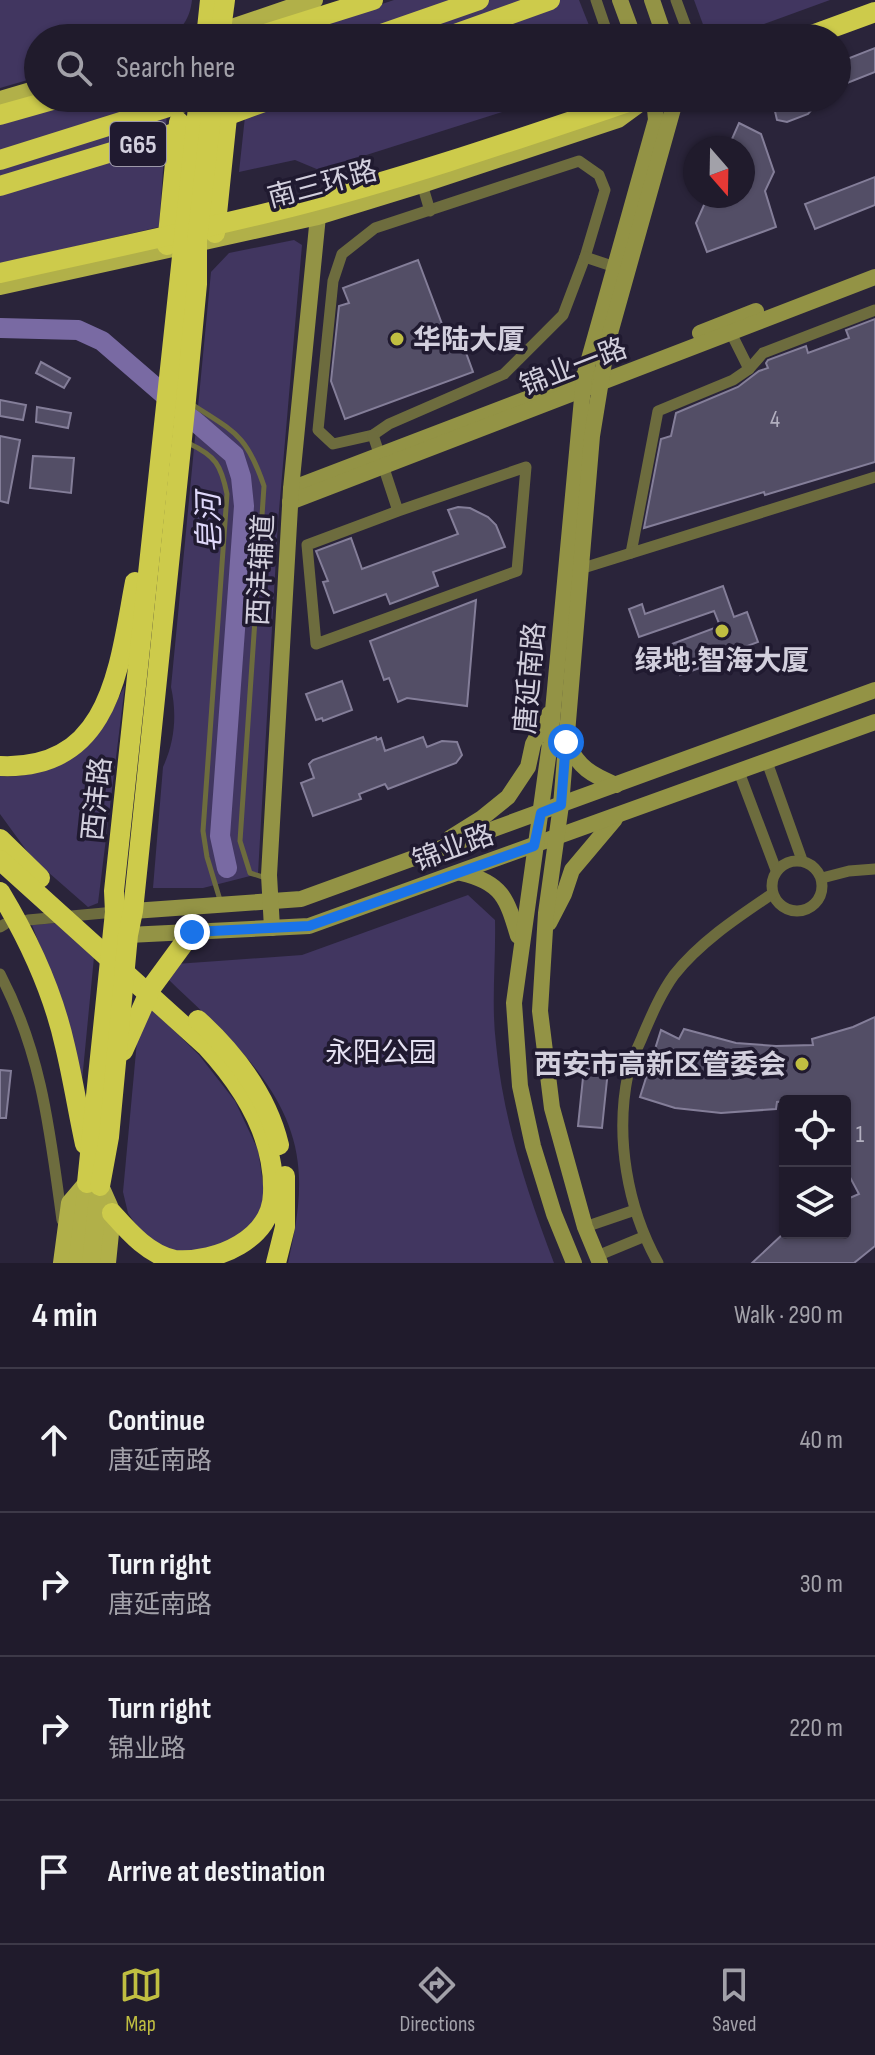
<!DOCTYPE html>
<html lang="en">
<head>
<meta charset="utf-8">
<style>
	:root { --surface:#201b2c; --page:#282434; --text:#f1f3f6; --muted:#a2a1a9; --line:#3d3948; --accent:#c0be41 }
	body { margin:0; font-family:"Sofia Sans Condensed","Noto Sans SC",sans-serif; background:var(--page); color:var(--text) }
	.controls { position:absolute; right:24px; bottom:24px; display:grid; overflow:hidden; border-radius:8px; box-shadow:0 2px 6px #0004 }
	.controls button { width:72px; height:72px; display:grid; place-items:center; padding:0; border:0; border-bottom:2px solid var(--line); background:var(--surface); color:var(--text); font:40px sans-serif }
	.compass { position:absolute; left:683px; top:136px; width:72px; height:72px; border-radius:50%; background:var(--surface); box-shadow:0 2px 6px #0004; rotate:160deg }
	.stop { position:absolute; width:24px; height:24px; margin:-18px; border:6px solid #1a73e8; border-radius:50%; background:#fff }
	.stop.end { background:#1a73e8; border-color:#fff; box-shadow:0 2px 8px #0008 }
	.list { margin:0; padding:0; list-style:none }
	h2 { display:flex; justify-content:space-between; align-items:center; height:104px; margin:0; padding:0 32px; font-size:34px }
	h2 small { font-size:26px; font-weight:400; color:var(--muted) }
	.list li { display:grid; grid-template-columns:52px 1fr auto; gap:24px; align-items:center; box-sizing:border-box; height:144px; padding:0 32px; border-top:2px solid var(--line) }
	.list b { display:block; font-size:30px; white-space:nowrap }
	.list p { margin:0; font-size:26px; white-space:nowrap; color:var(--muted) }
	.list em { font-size:26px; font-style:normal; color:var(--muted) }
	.icon { flex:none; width:44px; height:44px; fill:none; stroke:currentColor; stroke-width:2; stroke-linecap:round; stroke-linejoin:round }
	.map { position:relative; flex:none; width:875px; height:1263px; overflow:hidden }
	.search { position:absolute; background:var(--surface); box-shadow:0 2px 6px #0004; left:24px; right:24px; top:24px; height:88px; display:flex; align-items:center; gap:20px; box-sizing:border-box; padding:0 28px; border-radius:44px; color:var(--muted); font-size:30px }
	.sheet { height:680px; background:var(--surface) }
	nav { display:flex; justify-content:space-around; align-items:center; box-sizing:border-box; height:112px; border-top:2px solid var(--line); background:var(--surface); font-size:22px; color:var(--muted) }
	nav a { display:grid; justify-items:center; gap:4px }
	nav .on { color:var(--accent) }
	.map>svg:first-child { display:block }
	.green { fill:#413660 }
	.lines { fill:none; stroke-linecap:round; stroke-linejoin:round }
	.river { stroke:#796aa3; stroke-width:20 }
	.building { fill:#534e66; stroke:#847e99; stroke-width:2 }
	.lane { stroke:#6d6c3e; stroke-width:5 }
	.street { stroke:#6d6c3e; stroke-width:11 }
	.secondary { stroke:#939345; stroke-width:16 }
	.primary { stroke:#b1b049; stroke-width:18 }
	.highway { stroke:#cdcb4b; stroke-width:20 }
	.route { stroke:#1a73e8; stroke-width:10 }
	.poi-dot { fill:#c0be41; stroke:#201a30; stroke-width:3 }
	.labels { text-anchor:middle; stroke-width:7; stroke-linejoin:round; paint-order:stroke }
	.number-label { font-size:24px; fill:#b2afbf }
	.shield { fill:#201a30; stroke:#9d99a9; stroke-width:2 }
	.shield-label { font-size:26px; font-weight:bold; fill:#d2cfdd }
	.street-label { font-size:28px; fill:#d2cfdd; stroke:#201a30 }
	.poi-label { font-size:28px; font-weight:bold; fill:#d2cfdd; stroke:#201a30; text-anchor:start }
	.park-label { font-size:28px; fill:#e5e1f2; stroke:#201a30 }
	.water-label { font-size:30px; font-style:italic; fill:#dfd8fa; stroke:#201a30 }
</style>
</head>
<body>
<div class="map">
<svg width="875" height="1263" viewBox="0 0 875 1263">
	<rect width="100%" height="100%" fill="#2a243a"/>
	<!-- green -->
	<g class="green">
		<path d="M0,0H192C190,18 182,32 164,38H38V77L0,88Z"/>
		<polygon points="394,0 579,0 594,38 280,38"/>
		<polygon points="694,0 830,0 726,38 708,38"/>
		<polygon points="88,98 168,98 159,227 0,264 0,122"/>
		<polygon points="247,98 546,98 319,170 295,160 239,172"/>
		<path d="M294,240L302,245L278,522L258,874L203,888H153L163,767C175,741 177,714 171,687L211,272L229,253Z"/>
		<path d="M125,685L98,903L88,907L32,858L0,814V776C37,781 84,755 104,725C112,713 118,698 125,685Z"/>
		<path d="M468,895L495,920C496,961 491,1003 496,1044C503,1120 527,1191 554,1263H288C294,1235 300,1207 299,1178C297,1090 224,1034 167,978L176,964L302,955Z"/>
		<polygon points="57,923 94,957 82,1081 57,991 32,925"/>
		<polygon points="150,1007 199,1055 235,1101 258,1150 265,1197 255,1224 235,1241 182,1254 158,1247 140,1231 128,1213 123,1192 137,1041"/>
	</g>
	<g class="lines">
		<!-- river -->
		<polyline class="river" points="0,328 78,330 102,341 234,455 241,477 244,506 220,836 227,868"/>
	</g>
	<!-- building -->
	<g class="building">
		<polygon points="875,48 875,72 837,87 837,63"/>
		<polygon points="776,98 822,98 808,114 787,122 777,120 773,103"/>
		<polygon points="739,123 761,134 774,172 765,191 776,227 707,252 696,223 708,196 743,196 743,148 728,148"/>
		<polygon points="875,177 875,205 815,229 805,204"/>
		<polygon points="418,260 445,332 457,328 473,372 345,419 331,381 339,306 349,303 343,288"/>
		<polygon points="875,319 875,462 765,495 764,492 644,528 661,439 671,436 676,413 738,387 759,371 768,368 766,363 768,360 806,346 808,353 849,338 846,330"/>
		<polygon points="41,362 70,378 64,388 36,373"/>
		<polygon points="0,400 26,405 23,420 0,416"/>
		<polygon points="37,407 71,413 68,428 36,422"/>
		<polygon points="0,436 20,440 8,503 0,501"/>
		<polygon points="33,456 74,458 71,493 30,488"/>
		<polygon points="458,507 470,508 488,517 496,525 505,547 433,572 438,586 390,604 386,594 334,613 323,582 328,581 316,551 351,538 362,569 458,534 448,510"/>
		<polygon points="723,586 734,617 747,612 758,642 721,656 722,660 680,675 669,645 720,626 714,611 639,637 629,609 642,604 645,614"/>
		<polygon points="476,600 467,706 407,698 398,702 389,678 384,680 370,641"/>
		<polygon points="342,681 352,710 323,721 322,718 316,720 306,694"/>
		<polygon points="376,737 377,740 381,738 385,751 423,737 427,747 442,741 457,742 462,755 456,763 388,789 385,784 359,794 361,799 313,816 301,783 314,778 309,764 313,760"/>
		<polygon points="875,1017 875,1246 854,1263 752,1263 784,1233 845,1233 845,1200 859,1194 845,1168 845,1101 825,1101 824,1097 777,1102 776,1109 721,1113 675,1108 640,1097 661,1030 679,1039 684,1029 736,1043 776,1046 813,1045 812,1039 853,1027"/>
		<polygon points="584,1068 608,1070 602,1128 578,1126"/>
		<polygon points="0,1070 11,1071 6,1118 0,1118"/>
	</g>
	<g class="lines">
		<!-- lane -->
		<g class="lane">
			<path d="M190,403C234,432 246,433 264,486L240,841L250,873L266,878"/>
			<path d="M188,443C216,456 221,465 227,494L203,831L207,857L220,900"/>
		</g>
		<!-- street -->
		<g class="street">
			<polyline points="596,0 609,38"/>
			<polyline points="676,0 690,38"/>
			<polygon points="579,161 599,175 605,190 585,257 563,315 504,374 389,424 373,435 333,444 318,430 333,281 342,254 375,228"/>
			<polyline points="422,184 430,211"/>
			<polyline points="585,257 615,267"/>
			<polyline points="728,327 749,369"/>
			<polyline points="373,435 398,511 307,545 316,644 517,571 526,467 398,511"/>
			<polyline points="631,553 658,411 733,380 749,369 763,353 875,310"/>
			<polyline points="580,569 875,477"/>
			<polyline points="767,762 802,860"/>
			<polyline points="739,772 776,870"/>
			<circle cx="797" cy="886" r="25"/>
			<polyline points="822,878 849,871 875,869"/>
			<polyline points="28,920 115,912"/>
			<polyline points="0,927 5,924"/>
			<path d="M0,974C42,1054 50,1132 62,1220"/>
			<polyline points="585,1227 635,1210"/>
			<polyline points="597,1256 643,1237"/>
			<path d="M658,1263C627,1207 615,1137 628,1074C630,1061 638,1048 643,1035C652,1014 661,993 674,975C700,942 738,917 772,894"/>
		</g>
		<!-- secondary -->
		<g class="secondary">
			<polyline points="620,0 634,38"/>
			<polyline points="652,0 665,38"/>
			<polyline points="700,333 756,311"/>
			<polyline points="291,489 592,374"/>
			<polyline points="290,502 875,277"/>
			<path d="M567,744C580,768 590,774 616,785"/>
			<polyline points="450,838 482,818 508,797 528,767 533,744 549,714"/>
			<path d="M461,873C502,882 507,899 518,936"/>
			<polyline points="133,911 301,899 875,690"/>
			<polyline points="549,923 564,894 572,870 615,819"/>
			<polyline points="272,928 269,875 291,489 318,216"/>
			<polyline points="128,935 309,926 875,722"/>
			<polyline points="574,1263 554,1214 533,1146 520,1086 514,1003 550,743 584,377 656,120 654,98"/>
			<polyline points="600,1263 585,1227 552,1108 540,1011 546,913 561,805 592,436 607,344 676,98"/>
		</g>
		<!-- primary -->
		<g class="primary">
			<polyline points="211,35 314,0"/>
			<polyline points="0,100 38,89"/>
			<polyline points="0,286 318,216 422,184 618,119 644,100"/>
			<polyline points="100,1186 112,1213 107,1263"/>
			<polyline points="62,1263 70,1203 87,1183"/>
			<polyline points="77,1263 87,1183"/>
			<polyline points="91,1263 99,1188"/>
		</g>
		<!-- highway -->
		<g class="highway">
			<polyline points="206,38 210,0"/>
			<polyline points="220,38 225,0"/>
			<polyline points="252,38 373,0"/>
			<polyline points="370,38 479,0"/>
			<polyline points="444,38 550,0"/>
			<polyline points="804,38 875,12"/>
			<polyline points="0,115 60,98"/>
			<polyline points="0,160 197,98"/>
			<polyline points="0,186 204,124 275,98"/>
			<polyline points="215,233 229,98"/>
			<polyline points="167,245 179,122"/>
			<path d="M0,273C97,251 195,231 291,207C409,177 524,137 640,98"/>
			<path d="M0,766C112,771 119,665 135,582"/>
			<polyline points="0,839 40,878"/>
			<path d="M0,860L206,1046C243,1086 275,1136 273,1193C272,1239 217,1263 175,1260C149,1255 129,1232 112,1213"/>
			<path d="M0,892C29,940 53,992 65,1046C73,1079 78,1112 85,1144"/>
			<path d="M198,1020C235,1054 267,1095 279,1145"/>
			<polyline points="123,1051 151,988 192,932"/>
			<polyline points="87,1183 115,912 114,891 199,98"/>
			<polyline points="100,1186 109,1137 128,935 133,911 186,400 197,284 197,241 213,98"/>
			<polyline points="276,1263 285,1227 285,1176"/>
		</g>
	</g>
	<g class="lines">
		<!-- route -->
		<polyline class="route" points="192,932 309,926 534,846 541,813 561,805 566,742"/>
	</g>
	<!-- markers -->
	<g class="poi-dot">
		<circle cx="397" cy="339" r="8"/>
		<circle cx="722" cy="631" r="8"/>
		<circle cx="802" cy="1064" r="8"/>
	</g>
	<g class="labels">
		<!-- number labels -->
		<g class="number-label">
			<text x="775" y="427">4</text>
			<text x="860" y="1142">1</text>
		</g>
		<!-- shield labels -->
		<rect class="shield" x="110" y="122" width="56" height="44" rx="6"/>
		<g class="shield-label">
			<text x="138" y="153">G65</text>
		</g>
		<!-- street labels -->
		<g class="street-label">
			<text transform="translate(322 183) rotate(-15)" y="10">南三环路</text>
			<text transform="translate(573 366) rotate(-21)" y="10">锦业一路</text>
			<text transform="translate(260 570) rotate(-87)" y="10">西沣辅道</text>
			<text transform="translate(529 678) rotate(-85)" y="10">唐延南路</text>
			<text transform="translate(96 799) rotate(-84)" y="10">西沣路</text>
			<text transform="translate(453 847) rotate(-20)" y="10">锦业路</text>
		</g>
		<!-- poi labels -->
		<g class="poi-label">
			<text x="413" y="349">华陆大厦</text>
			<text x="722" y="670" text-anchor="middle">绿地·智海大厦</text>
			<text x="786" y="1074" text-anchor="end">西安市高新区管委会</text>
		</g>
		<!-- park labels -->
		<g class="park-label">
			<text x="381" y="1062">永阳公园</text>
		</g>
		<!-- water labels -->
		<g class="water-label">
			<text transform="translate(209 523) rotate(-91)" y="10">皂河</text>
		</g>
	</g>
</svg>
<div class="controls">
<button><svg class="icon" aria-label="locate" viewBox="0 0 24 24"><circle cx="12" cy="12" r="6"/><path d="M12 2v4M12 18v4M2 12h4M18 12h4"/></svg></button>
<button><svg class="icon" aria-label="layers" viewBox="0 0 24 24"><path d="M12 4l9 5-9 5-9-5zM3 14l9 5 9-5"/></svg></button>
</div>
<svg class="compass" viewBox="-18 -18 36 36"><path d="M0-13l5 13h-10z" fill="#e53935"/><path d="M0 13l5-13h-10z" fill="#a2a1a9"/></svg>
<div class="stop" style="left:566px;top:742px"></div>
<div class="stop end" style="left:192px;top:932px"></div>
<div class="search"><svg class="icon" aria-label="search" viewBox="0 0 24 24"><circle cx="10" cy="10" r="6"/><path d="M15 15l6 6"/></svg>Search here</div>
</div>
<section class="sheet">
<h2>4 min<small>Walk · 290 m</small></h2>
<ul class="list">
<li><svg class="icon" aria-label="ahead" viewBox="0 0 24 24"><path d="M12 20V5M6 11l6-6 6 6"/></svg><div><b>Continue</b><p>唐延南路</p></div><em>40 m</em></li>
<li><svg class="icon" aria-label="right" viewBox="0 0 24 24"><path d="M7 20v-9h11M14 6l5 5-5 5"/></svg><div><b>Turn right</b><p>唐延南路</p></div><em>30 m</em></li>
<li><svg class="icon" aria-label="right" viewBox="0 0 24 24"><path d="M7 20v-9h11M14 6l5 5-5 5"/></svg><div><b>Turn right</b><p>锦业路</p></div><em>220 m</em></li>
<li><svg class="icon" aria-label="arrive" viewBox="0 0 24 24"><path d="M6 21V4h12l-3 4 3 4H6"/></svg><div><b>Arrive at destination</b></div></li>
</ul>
</section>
<nav>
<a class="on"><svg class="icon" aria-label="map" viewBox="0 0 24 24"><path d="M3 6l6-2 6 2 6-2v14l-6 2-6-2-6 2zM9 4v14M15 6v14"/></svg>Map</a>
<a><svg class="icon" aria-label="directions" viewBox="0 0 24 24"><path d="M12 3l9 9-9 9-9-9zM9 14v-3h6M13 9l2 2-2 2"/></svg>Directions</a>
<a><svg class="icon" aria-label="saved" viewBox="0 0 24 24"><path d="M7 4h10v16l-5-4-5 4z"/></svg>Saved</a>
</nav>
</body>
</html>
